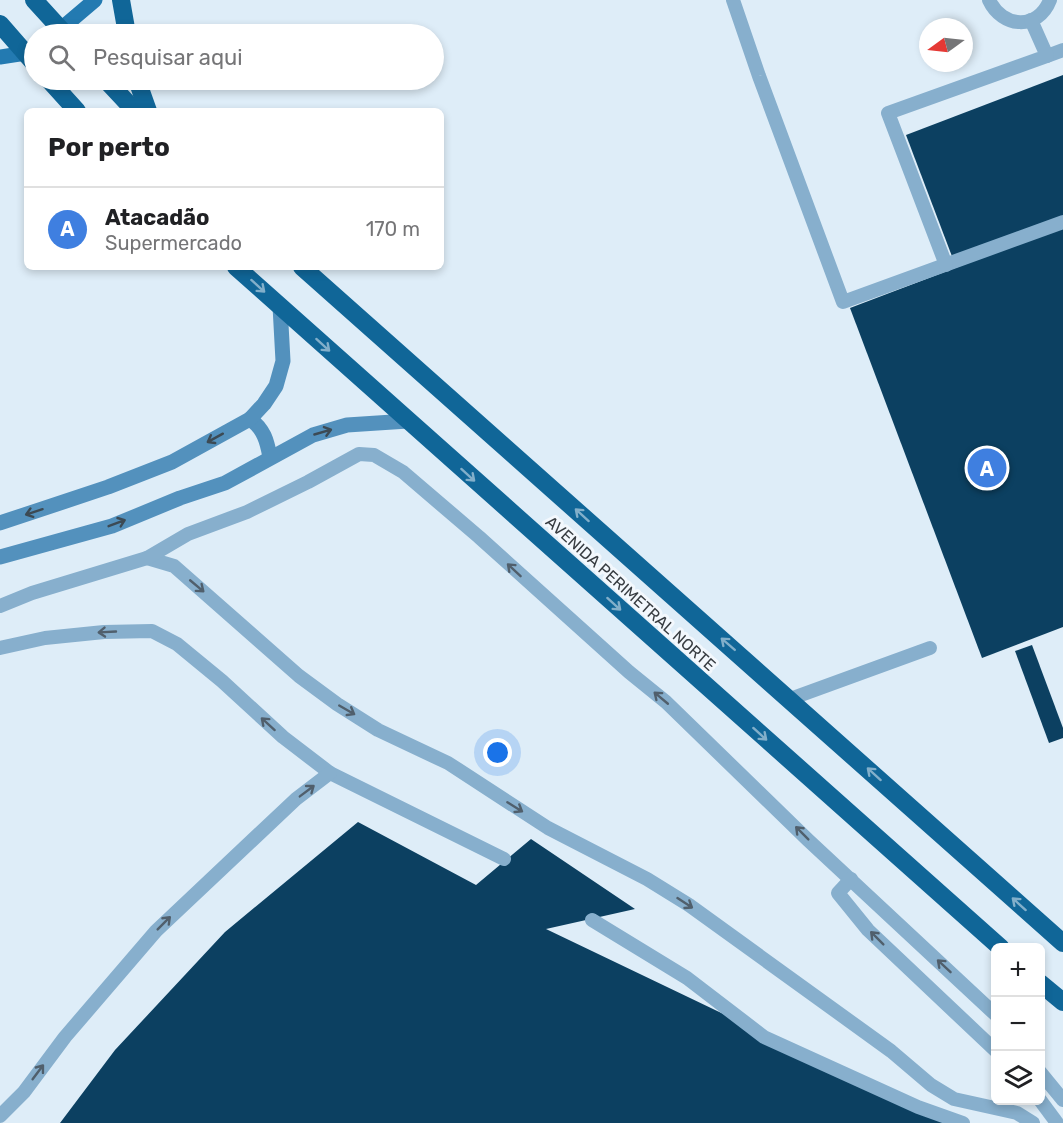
<!DOCTYPE html>
<html lang="pt">
<head>
<meta charset="utf-8">
<style>
	:root { --surface:#fff; --page:#f2f2f2; --text:#202124; --muted:#757577; --line:#e0e0e0; --accent:#aa174d }
	body { margin:0; font-family:Rubik,sans-serif; background:var(--page); color:var(--text) }
	.controls { position:absolute; right:18px; bottom:18px; display:grid; overflow:hidden; border-radius:9px; box-shadow:0 3px 9px #0003 }
	.controls button { width:54px; height:54px; display:grid; place-items:center; padding:0; border:0; border-bottom:2px solid var(--line); background:var(--surface); color:var(--text); font:30px sans-serif }
	.compass { position:absolute; left:919px; top:18px; width:54px; height:54px; border-radius:50%; background:var(--surface); box-shadow:0 3px 9px #0003; rotate:255deg }
	.you { position:absolute; left:498px; top:753px; width:21px; height:21px; margin:-15px; border:4px solid #fff; border-radius:50%; background:#1a73e8; box-shadow:0 0 0 9px #1a73e833 }
	.badge { display:grid; place-items:center; width:39px; height:39px; border-radius:50%; background:var(--accent); color:#fff; font-size:20px; font-weight:700 }
	.pin { position:absolute; translate:-50% -50%; border:3px solid #fff; box-shadow:0 2px 6px #0006 }
	.list { margin:0; padding:0; list-style:none }
	h2 { display:flex; justify-content:space-between; align-items:center; height:78px; margin:0; padding:0 24px; font-size:26px }
	h2 small { font-size:20px; font-weight:400; color:var(--muted) }
	.list li { display:grid; grid-template-columns:39px 1fr auto; gap:18px; align-items:center; box-sizing:border-box; height:84px; padding:0 24px; border-top:2px solid var(--line) }
	.list b { display:block; font-size:22px; white-space:nowrap }
	.list p { margin:0; font-size:20px; white-space:nowrap; color:var(--muted) }
	.list em { font-size:20px; font-style:normal; color:var(--muted) }
	.icon { flex:none; width:33px; height:33px; fill:none; stroke:currentColor; stroke-width:2; stroke-linecap:round; stroke-linejoin:round }
	.map { position:relative; flex:none; width:1063px; height:1123px; overflow:hidden }
	.search { position:absolute; background:var(--surface); box-shadow:0 3px 9px #0003; left:24px; top:24px; width:420px; height:66px; display:flex; align-items:center; gap:15px; box-sizing:border-box; padding:0 21px; border-radius:33px; color:var(--muted); font-size:22px }
	.panel { position:absolute; background:var(--surface); box-shadow:0 3px 9px #0003; left:24px; top:108px; width:420px; height:162px; border-radius:9px }
	.map>svg:first-child { display:block }
	.building { fill:#0c4061 }
	.lines { fill:none; stroke-linecap:round; stroke-linejoin:round }
	.lane { stroke:#87afcd; stroke-width:14 }
	.secondary { stroke:#5391bd; stroke-width:15 }
	.primary { stroke:#237ab1; stroke-width:15 }
	.highway { stroke:#106698; stroke-width:18 }
	.oneway { stroke:#82afca }
	.oneway2 { stroke:#3c4a54 }
	.oneway3 { stroke:#505f6c }
	.labels { text-anchor:middle; stroke-width:6; stroke-linejoin:round; paint-order:stroke }
	.street-label { font-size:16px; fill:#383d42; stroke:#f3f8fd }
</style>
</head>
<body>
<div class="map">
<svg width="1063" height="1123" viewBox="0 0 1063 1123">
	<rect width="100%" height="100%" fill="#deedf8"/>
	<!-- building -->
	<g class="building">
		<polygon points="1063,75 1063,217 953,259 906,135"/>
		<polygon points="1063,227 1063,627 982,658 850,308"/>
		<polygon points="1032,645 1063,728 1063,738 1049,743 1015,651"/>
		<polygon points="358,822 476,885 531,839 635,909 546,929 951,1123 60,1123 115,1050 225,932"/>
	</g>
	<g class="lines">
		<!-- lane -->
		<g class="lane">
			<polyline points="733,0 759,76 843,302 1063,222"/>
			<path d="M989,0C1002,28 1038,31 1050,0"/>
			<polyline points="1047,56 1063,50"/>
			<polyline points="946,265 888,113 1047,56 1031,20"/>
			<polyline points="147,558 174,566 299,676 337,704 378,730 448,763 548,828 647,879 689,905 891,1051 931,1085 954,1099 1017,1113 1033,1123"/>
			<polyline points="0,606 32,593 147,558 188,534 247,512 308,482 359,454 374,455 403,472 479,537 629,672 666,702 808,840 996,1015"/>
			<polyline points="0,648 45,638 104,632 152,631 177,644 222,681 283,737 330,773 504,859"/>
			<polyline points="790,699 930,648"/>
			<polyline points="851,879 838,893 868,930 996,1051"/>
			<polyline points="592,920 687,978 764,1037 918,1107 963,1123"/>
			<polyline points="1040,1072 1063,1100"/>
			<polyline points="1040,1100 1057,1123"/>
			<polyline points="0,1116 24,1092 65,1037 156,931 296,799 330,773"/>
		</g>
		<!-- secondary -->
		<g class="secondary">
			<path d="M250,419C264,429 267,441 270,457"/>
			<polyline points="0,523 108,487 172,462 250,419 264,404 276,386 283,361 280,306"/>
			<polyline points="0,557 112,526 180,498 225,483 313,435 347,425 408,421"/>
		</g>
		<!-- primary -->
		<g class="primary">
			<polyline points="55,34 95,0"/>
			<polyline points="0,57 26,53 34,48"/>
		</g>
		<!-- highway -->
		<g class="highway">
			<polyline points="34,0 65,34"/>
			<polyline points="121,0 127,34"/>
			<polyline points="0,24 34,63"/>
			<polyline points="49,80 77,111"/>
			<polyline points="106,80 135,111"/>
			<polyline points="137,80 148,111"/>
			<polyline points="236,267 1001,948"/>
			<polyline points="302,267 1063,943"/>
			<polyline points="1040,983 1063,1002"/>
		</g>
	</g>
	<!-- one-way arrows -->
	<defs><path id="oneway-shaft" d="M-6 0H5M1.5-3L5.5 0L1.5 3" fill="none" stroke-width="1.6" stroke-linecap="round" stroke-linejoin="round" transform="scale(1.5)"/></defs>
	<g class="oneway">
		<use href="#oneway-shaft" transform="translate(258 286) rotate(42)"/>
		<use href="#oneway-shaft" transform="translate(323 345) rotate(42)"/>
		<use href="#oneway-shaft" transform="translate(468 475) rotate(42)"/>
		<use href="#oneway-shaft" transform="translate(582 515) rotate(-138)"/>
		<use href="#oneway-shaft" transform="translate(614 604) rotate(42)"/>
		<use href="#oneway-shaft" transform="translate(728 644) rotate(-139)"/>
		<use href="#oneway-shaft" transform="translate(760 734) rotate(42)"/>
		<use href="#oneway-shaft" transform="translate(874 774) rotate(-138)"/>
		<use href="#oneway-shaft" transform="translate(1019 904) rotate(-138)"/>
	</g>
	<g class="oneway2">
		<use href="#oneway-shaft" transform="translate(323 432) rotate(-16)"/>
		<use href="#oneway-shaft" transform="translate(215 438) rotate(151)"/>
		<use href="#oneway-shaft" transform="translate(34 512) rotate(162)"/>
		<use href="#oneway-shaft" transform="translate(117 523) rotate(-21)"/>
	</g>
	<g class="oneway3">
		<use href="#oneway-shaft" transform="translate(514 570) rotate(-137)"/>
		<use href="#oneway-shaft" transform="translate(197 586) rotate(40)"/>
		<use href="#oneway-shaft" transform="translate(107 632) rotate(177)"/>
		<use href="#oneway-shaft" transform="translate(661 698) rotate(-140)"/>
		<use href="#oneway-shaft" transform="translate(347 710) rotate(30)"/>
		<use href="#oneway-shaft" transform="translate(268 724) rotate(-138)"/>
		<use href="#oneway-shaft" transform="translate(307 791) rotate(-37)"/>
		<use href="#oneway-shaft" transform="translate(515 807) rotate(32)"/>
		<use href="#oneway-shaft" transform="translate(802 833) rotate(-135)"/>
		<use href="#oneway-shaft" transform="translate(685 903) rotate(33)"/>
		<use href="#oneway-shaft" transform="translate(164 923) rotate(-45)"/>
		<use href="#oneway-shaft" transform="translate(877 938) rotate(-135)"/>
		<use href="#oneway-shaft" transform="translate(944 966) rotate(-137)"/>
		<use href="#oneway-shaft" transform="translate(38 1072) rotate(-53)"/>
	</g>
	<g class="labels">
		<!-- street labels -->
		<g class="street-label">
			<text transform="translate(631 593) rotate(42)" y="6">AVENIDA PERIMETRAL NORTE</text>
		</g>
	</g>
</svg>
<div class="controls">
<button>+</button>
<button>−</button>
<button><svg class="icon" aria-label="layers" viewBox="0 0 24 24"><path d="M12 4l9 5-9 5-9-5zM3 14l9 5 9-5"/></svg></button>
</div>
<svg class="compass" viewBox="-18 -18 36 36"><path d="M0-13l5 13h-10z" fill="#e53935"/><path d="M0 13l5-13h-10z" fill="#757577"/></svg>
<div class="you"></div>
<div class="pin badge" style="left:987px;top:468px;background:#3f7fe0">A</div>
<div class="search"><svg class="icon" aria-label="search" viewBox="0 0 24 24"><circle cx="10" cy="10" r="6"/><path d="M15 15l6 6"/></svg>Pesquisar aqui</div>
<section class="panel">
<h2>Por perto<small></small></h2>
<ul class="list">
<li><span class="badge" style="background:#3f7fe0">A</span><div><b>Atacadão</b><p>Supermercado</p></div><em>170 m</em></li>
</ul>
</section>
</div>
</body>
</html>
